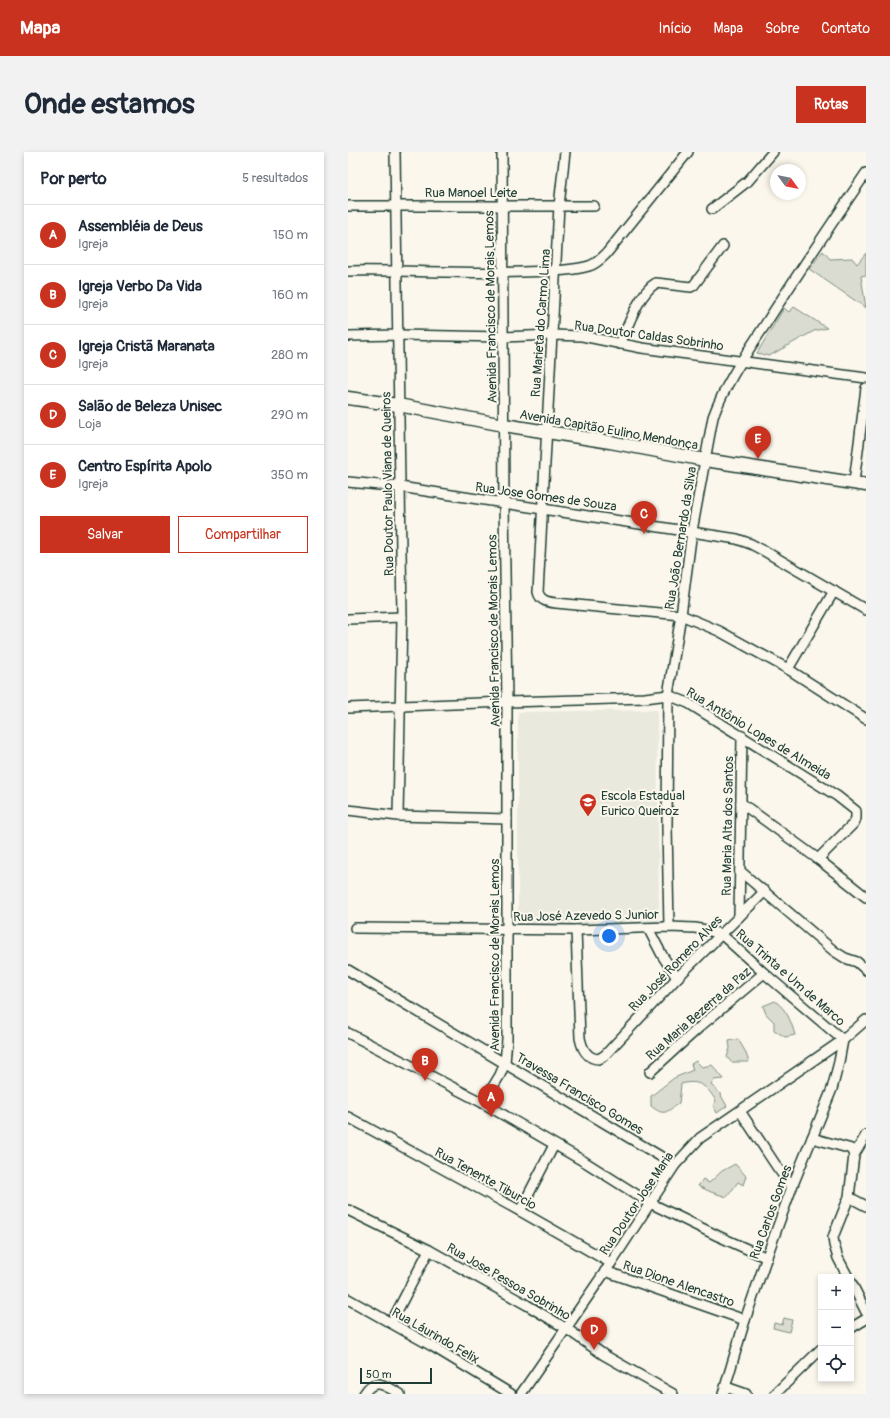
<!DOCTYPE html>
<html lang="pt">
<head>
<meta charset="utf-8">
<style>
	:root { --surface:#fff; --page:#f2f2f3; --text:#1f2937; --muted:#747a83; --line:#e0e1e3; --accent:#c8321e }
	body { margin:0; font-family:Pangolin,sans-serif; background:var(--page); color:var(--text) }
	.controls { position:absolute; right:12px; bottom:12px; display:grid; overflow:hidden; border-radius:0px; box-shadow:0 2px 6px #0003 }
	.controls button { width:36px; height:36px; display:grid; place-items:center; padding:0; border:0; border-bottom:1px solid var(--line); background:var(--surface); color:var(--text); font:20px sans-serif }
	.compass { position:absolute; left:422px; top:12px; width:36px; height:36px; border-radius:50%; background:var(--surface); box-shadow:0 2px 6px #0003; rotate:123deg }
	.scale { position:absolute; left:12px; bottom:10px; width:72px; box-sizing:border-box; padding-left:4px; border:2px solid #1f3d34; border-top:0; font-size:11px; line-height:14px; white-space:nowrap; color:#1f3d34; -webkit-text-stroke:3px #fbf7ec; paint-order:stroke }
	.you { position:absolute; left:261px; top:784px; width:14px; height:14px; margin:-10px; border:3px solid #fff; border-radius:50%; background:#1a73e8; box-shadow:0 0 0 6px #1a73e833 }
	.badge { display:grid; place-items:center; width:26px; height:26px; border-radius:50%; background:var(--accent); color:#fff; font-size:13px; font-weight:700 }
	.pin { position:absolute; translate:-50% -33px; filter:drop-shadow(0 1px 2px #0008) }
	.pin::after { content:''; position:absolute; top:21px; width:14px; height:12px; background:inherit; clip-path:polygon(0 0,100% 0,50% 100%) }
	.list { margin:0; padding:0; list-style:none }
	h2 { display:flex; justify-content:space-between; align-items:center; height:52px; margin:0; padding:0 16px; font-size:17px }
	h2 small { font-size:13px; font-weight:400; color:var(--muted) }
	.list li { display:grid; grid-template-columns:26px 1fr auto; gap:12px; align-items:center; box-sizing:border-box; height:60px; padding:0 16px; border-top:1px solid var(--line) }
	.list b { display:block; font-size:15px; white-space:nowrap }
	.list p { margin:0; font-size:13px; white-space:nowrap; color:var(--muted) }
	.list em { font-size:13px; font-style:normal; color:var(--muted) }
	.actions { display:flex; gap:8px; padding:12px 16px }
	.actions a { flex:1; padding:9px 0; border:1px solid var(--accent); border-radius:0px; text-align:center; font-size:14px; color:var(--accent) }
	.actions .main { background:var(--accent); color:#fff }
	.icon { flex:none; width:22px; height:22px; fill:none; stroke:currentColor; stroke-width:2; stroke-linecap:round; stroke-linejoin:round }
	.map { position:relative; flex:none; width:518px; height:1242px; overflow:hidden; border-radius:0px }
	header { display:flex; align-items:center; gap:24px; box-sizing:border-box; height:56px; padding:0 20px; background:var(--accent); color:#fff }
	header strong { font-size:19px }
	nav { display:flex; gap:22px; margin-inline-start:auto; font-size:14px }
	.intro { display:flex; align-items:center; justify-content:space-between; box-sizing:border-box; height:96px; padding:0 24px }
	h1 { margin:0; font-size:28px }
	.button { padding:10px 18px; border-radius:0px; background:var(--accent); color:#fff; font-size:14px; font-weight:700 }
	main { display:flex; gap:24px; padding:0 24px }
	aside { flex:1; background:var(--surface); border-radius:0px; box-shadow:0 2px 6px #0003 }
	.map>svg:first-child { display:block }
	.built { fill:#eae9de }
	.green { fill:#dbdcd1; stroke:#7d8c82 }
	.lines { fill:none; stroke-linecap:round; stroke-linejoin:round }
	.street-casing { stroke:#1f3d34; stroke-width:12 }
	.secondary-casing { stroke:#1f3d34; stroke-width:15 }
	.street { stroke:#fbf7ec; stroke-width:9 }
	.secondary { stroke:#fbf7ec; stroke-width:12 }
	.labels { text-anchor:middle; stroke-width:4; stroke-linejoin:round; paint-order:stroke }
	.street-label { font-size:13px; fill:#1f3d34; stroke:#fbf7ec }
	.poi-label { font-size:13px; fill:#1f3d34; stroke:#fbf7ec; text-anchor:start }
</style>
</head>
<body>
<header>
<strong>Mapa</strong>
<nav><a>Início</a><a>Mapa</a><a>Sobre</a><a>Contato</a></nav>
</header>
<div class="intro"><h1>Onde estamos</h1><a class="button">Rotas</a></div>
<main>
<aside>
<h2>Por perto<small>5 resultados</small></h2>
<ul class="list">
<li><span class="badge">A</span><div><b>Assembléia de Deus</b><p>Igreja</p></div><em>150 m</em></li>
<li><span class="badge">B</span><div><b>Igreja Verbo Da Vida</b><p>Igreja</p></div><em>160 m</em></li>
<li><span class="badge">C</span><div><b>Igreja Cristã Maranata</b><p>Igreja</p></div><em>280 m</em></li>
<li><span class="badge">D</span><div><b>Salão de Beleza Unisec</b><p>Loja</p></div><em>290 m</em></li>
<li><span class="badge">E</span><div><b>Centro Espírita Apolo</b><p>Igreja</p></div><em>350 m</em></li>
</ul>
<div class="actions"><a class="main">Salvar</a><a>Compartilhar</a></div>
</aside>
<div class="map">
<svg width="518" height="1242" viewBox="0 0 518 1242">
	<rect width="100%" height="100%" fill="#fbf7ec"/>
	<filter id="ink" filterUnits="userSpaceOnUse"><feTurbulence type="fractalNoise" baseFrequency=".025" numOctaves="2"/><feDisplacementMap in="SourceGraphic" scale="8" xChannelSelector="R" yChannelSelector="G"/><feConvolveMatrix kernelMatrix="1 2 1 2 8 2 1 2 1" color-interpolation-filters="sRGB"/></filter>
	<g filter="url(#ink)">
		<!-- built -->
		<polygon class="built" points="309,558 311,771 170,773 170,560"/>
		<!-- green -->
		<g class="green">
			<polygon points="475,99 482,107 504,106 509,112 518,101 518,123 513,124 518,156 461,117"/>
			<polygon points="446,155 479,176 466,179 421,204 409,201 436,156 441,160"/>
			<path d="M427,849C439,858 443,869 447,883L437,885L426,878V870L418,862L415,854Z"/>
			<polygon points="390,887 397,899 401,910 383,910 379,905 382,896 381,889"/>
			<path d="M348,909L354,915L364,913L376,927L366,928L363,933L371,940L379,954L369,961L365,953L368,949C359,934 351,927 333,932L331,951C318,960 317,965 303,954V944L326,926L345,918L343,912Z"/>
			<polygon points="387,1012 398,1024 395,1033 390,1030 379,1045 363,1040 350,1034 355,1027 361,1031 374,1019"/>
			<polygon points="436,1166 444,1168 441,1180 425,1176 426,1171 434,1173"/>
		</g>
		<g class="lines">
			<defs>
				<g id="street">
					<polyline points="47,0 54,465 50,664"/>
					<path d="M217,0L211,54L190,440C192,449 200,450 208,451L333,463L371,479L440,517L518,567"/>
					<polyline points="0,54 246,54"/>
					<polyline points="364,57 400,29 425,0"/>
					<path d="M0,119C58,118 116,122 174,120C196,119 220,120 241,114C248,112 253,107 258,102L340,0"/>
					<polyline points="0,184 51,183 155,185 204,183 234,184 294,196 518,226"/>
					<path d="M272,192C280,174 291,141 308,131L343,135L346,133L375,94"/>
					<polyline points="0,330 52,335 389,387 403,392 418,400 518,458"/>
					<polyline points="506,330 518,236"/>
					<polyline points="0,467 54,465"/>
					<polyline points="440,517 486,439"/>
					<polyline points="0,556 159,550 232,548 297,546 320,543 340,551 489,644 508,659 508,666 506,671 470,707"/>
					<polyline points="393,651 470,707 518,745"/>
					<polyline points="0,658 50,664 159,667"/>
					<polyline points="392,719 486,799 497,806 509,810 518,818"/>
					<polyline points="391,765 394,584"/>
					<path d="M321,775L319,675L320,543L333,463L344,379L365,265C377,232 398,202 417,173C450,121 484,71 518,21"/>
					<polyline points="7,776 228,778 321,775 347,776 358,778 373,782 416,821 495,888 491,910 484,937 444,1035 423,1093 397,1168 375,1242"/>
					<polyline points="300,776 314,803 329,826"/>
					<path d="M228,778L232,886C234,896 239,907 251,907L257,903L329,826L417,739"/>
					<polyline points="0,818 327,1013"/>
					<polyline points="0,881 135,951 237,1010 302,1051 370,1084 419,1106"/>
					<polyline points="302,920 355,872 416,821"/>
					<polyline points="135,951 152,923 157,911 159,887 159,550 156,352 154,0"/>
					<polyline points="392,959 429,1015 444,1035"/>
					<polyline points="0,965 172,1059 263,1111"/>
					<polyline points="464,986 500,996 503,997 506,1003"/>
					<polyline points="501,1045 518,1054"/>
					<polyline points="0,1058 81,1098 179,1153 219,1177 256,1203 325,1242"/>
					<polyline points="172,1059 206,993"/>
					<polyline points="257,1119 397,1168"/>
					<polyline points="500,1125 490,1106 486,1093 485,1085 501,1045 506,1003 518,983"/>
					<polyline points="503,1130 518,1160"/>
					<polyline points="0,1147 84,1194 163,1242"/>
					<polyline points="43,1171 81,1098"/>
					<polyline points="503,1176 518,1167"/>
					<polyline points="378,1235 398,1242"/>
					<path d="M16,1242C26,1224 38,1234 52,1242"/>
					<polyline points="173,1242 263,1111 327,1013 352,986 495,888 518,868"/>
					<polyline points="427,1242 473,1197"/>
				</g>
				<polyline id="secondary" points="0,246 50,253 156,273 262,290 357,308 518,333"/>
			</defs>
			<!-- street casing -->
			<use href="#street" class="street-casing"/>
			<!-- secondary casing -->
			<use href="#secondary" class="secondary-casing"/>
			<!-- street -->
			<use href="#street" class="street"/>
			<!-- secondary -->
			<use href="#secondary" class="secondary"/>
		</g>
	</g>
	<!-- icons -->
	<defs>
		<symbol id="school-pin" viewBox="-11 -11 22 30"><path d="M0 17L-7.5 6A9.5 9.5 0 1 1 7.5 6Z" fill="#c8321e" stroke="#fbf7ec"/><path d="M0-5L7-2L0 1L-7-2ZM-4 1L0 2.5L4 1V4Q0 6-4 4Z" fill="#fff"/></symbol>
	</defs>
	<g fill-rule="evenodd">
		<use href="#school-pin" x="230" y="640" width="20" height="27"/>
	</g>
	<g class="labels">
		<!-- street labels -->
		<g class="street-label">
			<text x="123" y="45">Rua Manoel Leite</text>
			<text transform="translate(142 155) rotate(-91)" y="5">Avenida Francisco de Morais Lemos</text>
			<text transform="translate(192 171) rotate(-86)" y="5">Rua Marieta do Carmo Lima</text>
			<text transform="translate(301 183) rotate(8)" y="5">Rua Doutor Caldas Sobrinho</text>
			<text transform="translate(261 277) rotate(10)" y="5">Avenida Capitão Eulino Mendonça</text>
			<text transform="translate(39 332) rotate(-91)" y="5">Rua Doutor Paulo Viana de Queiros</text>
			<text transform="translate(198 344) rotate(8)" y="5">Rua Jose Gomes de Souza</text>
			<text transform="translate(332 386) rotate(-81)" y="5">Rua João Bernardo da Silva</text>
			<text transform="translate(145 479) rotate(-91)" y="5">Avenida Francisco de Morais Lemos</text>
			<text transform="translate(411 581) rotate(31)" y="5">Rua Antônio Lopes de Almeida</text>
			<text transform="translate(379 674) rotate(-89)" y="5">Rua Maria Alta dos Santos</text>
			<text transform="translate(238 763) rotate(-1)" y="5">Rua José Azevedo S Junior</text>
			<text transform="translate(146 803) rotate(-90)" y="5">Avenida Francisco de Morais Lemos</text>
			<text transform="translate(327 811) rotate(-46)" y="5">Rua José Romero Alves</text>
			<text transform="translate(443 825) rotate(41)" y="5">Rua Trinta e Um de Marco</text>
			<text transform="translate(350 861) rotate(-41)" y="5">Rua Maria Bezerra da Paz</text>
			<text transform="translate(232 941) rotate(31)" y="5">Travessa Francisco Gomes</text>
			<text transform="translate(138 1026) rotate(29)" y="5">Rua Tenente Tiburcio</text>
			<text transform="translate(288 1051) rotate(-56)" y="5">Rua Doutor Jose Maria</text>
			<text transform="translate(422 1060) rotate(-70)" y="5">Rua Carlos Gomes</text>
			<text transform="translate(161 1129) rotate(30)" y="5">Rua Jose Pessoa Sobrinho</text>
			<text transform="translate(331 1131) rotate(19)" y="5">Rua Dione Alencastro</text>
			<text transform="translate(88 1183) rotate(30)" y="5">Rua Láurindo Felix</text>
		</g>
		<!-- poi labels -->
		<g class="poi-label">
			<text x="253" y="648">Escola Estadual<tspan x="253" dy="15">Eurico Queiroz</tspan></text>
		</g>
	</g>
</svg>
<div class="controls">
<button>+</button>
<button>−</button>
<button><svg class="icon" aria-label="locate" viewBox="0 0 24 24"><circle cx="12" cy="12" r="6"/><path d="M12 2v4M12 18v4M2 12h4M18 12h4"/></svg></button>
</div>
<svg class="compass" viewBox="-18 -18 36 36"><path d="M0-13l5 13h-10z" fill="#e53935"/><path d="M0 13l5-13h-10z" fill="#747a83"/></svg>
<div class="scale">50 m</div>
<div class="you"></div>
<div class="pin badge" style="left:143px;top:965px">A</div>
<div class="pin badge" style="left:77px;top:929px">B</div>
<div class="pin badge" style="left:296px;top:382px">C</div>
<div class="pin badge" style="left:246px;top:1198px">D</div>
<div class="pin badge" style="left:410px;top:307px">E</div>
</div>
</main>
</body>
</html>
